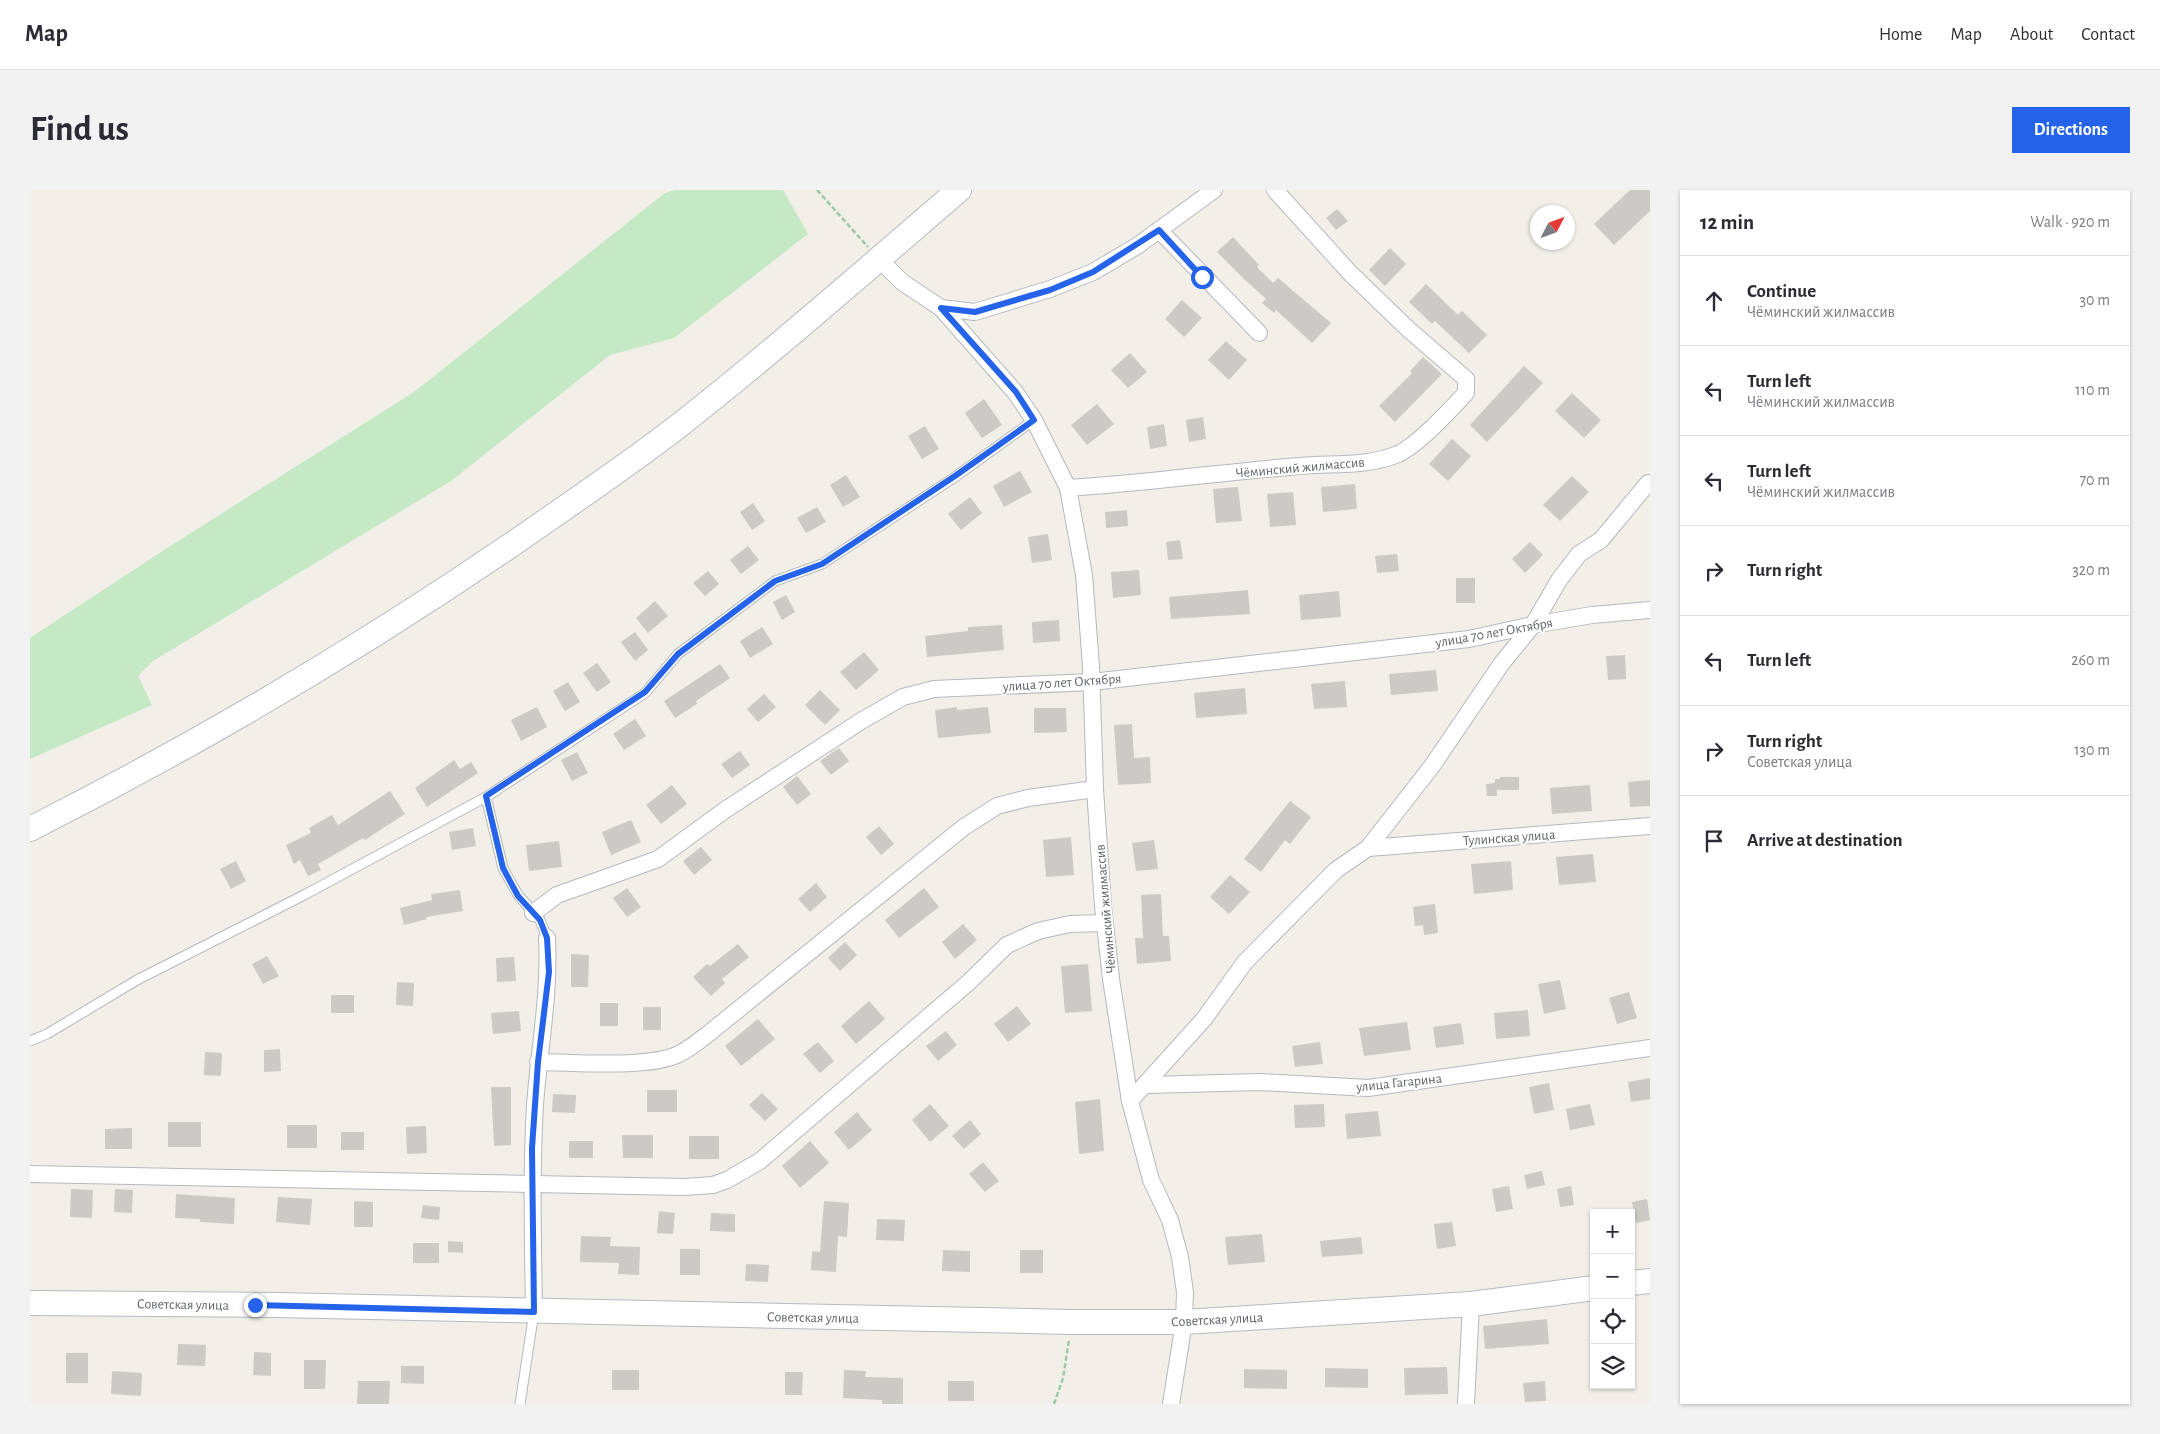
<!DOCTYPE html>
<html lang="en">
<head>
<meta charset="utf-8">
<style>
	:root { --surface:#fff; --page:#f2f2f3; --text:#2b2b33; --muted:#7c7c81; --line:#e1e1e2; --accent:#2563eb }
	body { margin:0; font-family:"Alegreya Sans",sans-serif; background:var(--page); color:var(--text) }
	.controls { position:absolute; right:15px; bottom:15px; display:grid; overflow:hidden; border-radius:0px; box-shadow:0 1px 4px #0004 }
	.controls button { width:45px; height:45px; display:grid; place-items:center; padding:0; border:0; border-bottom:1px solid var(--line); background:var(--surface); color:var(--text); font:25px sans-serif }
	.compass { position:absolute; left:1500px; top:15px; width:45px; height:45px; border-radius:50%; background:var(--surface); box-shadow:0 1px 4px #0004; rotate:49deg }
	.stop { position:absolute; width:15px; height:15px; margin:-11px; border:4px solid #2563eb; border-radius:50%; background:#fff }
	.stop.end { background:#2563eb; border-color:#fff; box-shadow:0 1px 5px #0008 }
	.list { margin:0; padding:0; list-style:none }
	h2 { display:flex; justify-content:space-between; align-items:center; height:65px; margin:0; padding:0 20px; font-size:21px }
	h2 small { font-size:16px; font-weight:400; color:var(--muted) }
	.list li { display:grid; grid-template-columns:32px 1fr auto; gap:15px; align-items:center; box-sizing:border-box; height:90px; padding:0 20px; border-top:1px solid var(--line) }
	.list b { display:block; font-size:19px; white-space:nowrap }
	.list p { margin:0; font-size:16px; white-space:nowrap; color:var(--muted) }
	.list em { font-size:16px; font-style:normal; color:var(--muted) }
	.icon { flex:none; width:28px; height:28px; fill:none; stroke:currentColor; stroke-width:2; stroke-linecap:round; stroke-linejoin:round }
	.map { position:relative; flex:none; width:1620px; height:1214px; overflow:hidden; border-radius:0px }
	header { display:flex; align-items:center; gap:30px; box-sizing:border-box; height:70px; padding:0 25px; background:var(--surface); border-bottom:1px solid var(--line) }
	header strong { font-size:24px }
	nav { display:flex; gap:28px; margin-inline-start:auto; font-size:18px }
	.intro { display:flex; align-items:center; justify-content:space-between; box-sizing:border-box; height:120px; padding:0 30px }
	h1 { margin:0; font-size:35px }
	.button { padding:12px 22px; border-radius:0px; background:var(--accent); color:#fff; font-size:18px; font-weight:700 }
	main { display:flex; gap:30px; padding:0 30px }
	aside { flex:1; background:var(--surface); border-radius:0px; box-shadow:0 1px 4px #0004 }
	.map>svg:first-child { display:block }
	.green { fill:#c5e8c5 }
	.building { fill:#cccac5 }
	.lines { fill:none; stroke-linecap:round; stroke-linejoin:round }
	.lane-casing { stroke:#b5b8bc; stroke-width:11 }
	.street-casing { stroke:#b5b8bc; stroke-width:18 }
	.secondary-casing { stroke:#b6babf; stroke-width:26 }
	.path { stroke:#9cc7a9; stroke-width:2.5; stroke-dasharray:5 2.5; stroke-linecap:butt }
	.lane { stroke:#fff; stroke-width:9 }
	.street { stroke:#fff; stroke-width:16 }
	.secondary { stroke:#fff; stroke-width:24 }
	.route { stroke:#2563eb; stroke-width:6 }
	.labels { text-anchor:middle; stroke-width:4; stroke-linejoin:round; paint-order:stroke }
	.street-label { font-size:14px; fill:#5f6368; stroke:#fff }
</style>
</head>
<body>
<header>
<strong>Map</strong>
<nav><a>Home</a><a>Map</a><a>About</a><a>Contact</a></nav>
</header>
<div class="intro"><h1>Find us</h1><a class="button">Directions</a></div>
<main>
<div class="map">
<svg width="1620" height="1214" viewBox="0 0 1620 1214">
	<rect width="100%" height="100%" fill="#f1efe8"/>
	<!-- green -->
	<polygon class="green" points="645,0 753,0 778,44 644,148 580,165 421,291 123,471 108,486 122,515 0,569 0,448 134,360 384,202 635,3"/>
	<!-- building -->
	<g class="building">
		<polygon points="1600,0 1620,0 1620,21 1584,55 1564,34"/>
		<polygon points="1307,19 1318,31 1306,40 1296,28"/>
		<polygon points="1203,47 1229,75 1227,77 1243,93 1248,88 1301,133 1282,153 1246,120 1244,123 1232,113 1236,109 1214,89 1187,62"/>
		<polygon points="1360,58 1376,74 1355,96 1339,80"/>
		<polygon points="1396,94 1428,125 1432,121 1457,145 1439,163 1405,131 1402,134 1379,112"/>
		<polygon points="1152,110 1172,128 1154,147 1135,129"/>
		<polygon points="1196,151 1217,170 1199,190 1178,170"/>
		<polygon points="1100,163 1117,182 1098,198 1081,180"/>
		<polygon points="1393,167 1412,184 1365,232 1349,216 1382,183 1380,181"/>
		<polygon points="1494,176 1513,193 1457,252 1440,235"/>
		<polygon points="1542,203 1571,230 1554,248 1525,221"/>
		<polygon points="954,209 972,235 952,248 935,223"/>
		<polygon points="1067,214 1084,234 1057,255 1041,235"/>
		<polygon points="1173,227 1176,249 1159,252 1156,230"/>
		<polygon points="1134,234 1137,256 1120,259 1117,237"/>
		<polygon points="895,236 909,259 892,269 878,246"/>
		<polygon points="1422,249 1441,266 1418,291 1399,274"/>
		<polygon points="990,281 1002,302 974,317 963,296"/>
		<polygon points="816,285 830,307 813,317 800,295"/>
		<polygon points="1542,286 1559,302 1530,331 1513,315"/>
		<polygon points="1325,294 1327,319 1293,322 1291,297"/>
		<polygon points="1208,297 1212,331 1186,333 1183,299"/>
		<polygon points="1263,302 1266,335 1240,337 1237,304"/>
		<polygon points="940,307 952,323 931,340 918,324"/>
		<polygon points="723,313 735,331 722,340 710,322"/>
		<polygon points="787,317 796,332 776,343 767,328"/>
		<polygon points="1097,320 1098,336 1076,338 1075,322"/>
		<polygon points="1018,344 1022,370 1002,373 998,347"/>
		<polygon points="1150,350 1153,369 1138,370 1136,352"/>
		<polygon points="1500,352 1513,365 1495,383 1482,369"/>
		<polygon points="718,356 729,370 711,384 700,370"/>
		<polygon points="1367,364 1369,381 1347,383 1345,366"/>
		<polygon points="1109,380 1111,405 1083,408 1081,382"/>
		<polygon points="678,381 689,394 675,406 663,393"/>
		<rect x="1426" y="388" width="19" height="25"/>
		<polygon points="1218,400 1220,424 1141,429 1139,407"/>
		<polygon points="1309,401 1311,427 1271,430 1269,405"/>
		<polygon points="756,405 765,422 752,430 743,412"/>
		<polygon points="625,411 638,426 618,443 606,428"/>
		<polygon points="1029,430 1030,451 1003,453 1002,432"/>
		<polygon points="972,435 974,460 897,467 895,446 938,441 938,437"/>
		<polygon points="732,437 743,454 720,468 710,451"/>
		<polygon points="605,442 618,460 605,471 591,452"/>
		<polygon points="834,462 849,480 826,500 810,482"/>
		<polygon points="1595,465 1596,489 1578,490 1576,466"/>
		<polygon points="567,473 581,492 567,502 553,483"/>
		<polygon points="690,474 700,488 666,511 667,514 645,528 634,511"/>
		<polygon points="1406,480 1408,501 1361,505 1359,484"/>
		<polygon points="1315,491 1317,517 1284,519 1281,494"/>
		<polygon points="538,492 550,512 535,521 523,501"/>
		<polygon points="1215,498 1217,524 1166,528 1164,503"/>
		<polygon points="790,500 810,520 795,535 775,515"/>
		<polygon points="734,504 746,517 728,532 717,519"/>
		<polygon points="507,517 517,537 491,551 481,530"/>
		<polygon points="927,517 927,520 958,517 961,543 908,548 905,520"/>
		<polygon points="1004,518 1036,518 1037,542 1004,543"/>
		<polygon points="605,529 616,546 594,560 583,544"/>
		<polygon points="1102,534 1104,568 1120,567 1121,593 1088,595 1084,535"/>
		<polygon points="809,558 819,571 801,585 790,571"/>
		<polygon points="710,561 720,575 702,588 691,574"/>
		<polygon points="547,562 558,583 542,591 531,570"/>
		<polygon points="424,570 430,579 441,572 448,583 397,617 385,598"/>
		<polygon points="767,586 781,604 767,615 753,597"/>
		<polygon points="1470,587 1489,587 1489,600 1467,600 1467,606 1457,606 1456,594 1465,593 1465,589 1470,589"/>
		<polygon points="1620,590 1620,616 1600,617 1598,592"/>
		<polygon points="642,595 657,614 631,634 616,615"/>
		<polygon points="1560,595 1562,621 1522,624 1520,598"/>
		<polygon points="360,601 375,624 335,650 333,648 288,674 291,680 278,686 270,670 264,674 256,655 281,643 279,638 302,625 308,635"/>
		<polygon points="1260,611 1281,627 1260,654 1255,650 1231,682 1214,669"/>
		<polygon points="601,630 611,652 581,665 572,642"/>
		<polygon points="849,636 864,654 851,665 836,647"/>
		<polygon points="443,638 446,656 422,660 419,642"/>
		<polygon points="1041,647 1044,685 1016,687 1013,650"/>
		<polygon points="1124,650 1128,679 1106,681 1102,653"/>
		<polygon points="529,651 532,677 499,681 496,655"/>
		<polygon points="671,657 682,670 664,685 653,671"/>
		<polygon points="1563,664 1566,692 1529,695 1526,667"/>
		<polygon points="206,671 216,691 201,699 190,679"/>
		<polygon points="1481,671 1483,700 1444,704 1441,674"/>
		<polygon points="1200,685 1220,702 1199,724 1180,707"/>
		<polygon points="786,693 797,707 780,722 768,709"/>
		<polygon points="597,698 611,717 597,727 583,708"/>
		<polygon points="894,698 909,717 869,748 855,730"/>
		<polygon points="430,700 433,721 396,727 397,729 374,735 370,718 402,710 401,704"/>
		<polygon points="1131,704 1133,746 1139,746 1141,771 1107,774 1105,748 1113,748 1111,705"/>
		<polygon points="1405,714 1408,743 1394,745 1393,735 1385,736 1383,717"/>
		<polygon points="933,734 947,750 925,769 912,752"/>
		<polygon points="815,752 827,765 810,781 798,768"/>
		<polygon points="708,754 719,767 692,789 695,793 681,806 663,787 677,774 680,776"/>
		<polygon points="541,764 559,765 558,797 541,797"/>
		<polygon points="237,766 249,786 233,794 222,774"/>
		<polygon points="484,767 486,791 467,792 466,768"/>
		<polygon points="1058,774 1062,821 1035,823 1031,776"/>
		<polygon points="1530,790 1536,819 1514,824 1508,794"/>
		<polygon points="367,792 384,793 383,816 366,815"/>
		<polygon points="1599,802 1607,828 1587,834 1579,808"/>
		<rect x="301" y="805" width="23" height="18"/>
		<polygon points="839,811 855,829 826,854 811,836"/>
		<rect x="570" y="813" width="18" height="23"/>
		<polygon points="987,816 1001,834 978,852 964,834"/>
		<rect x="613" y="817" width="18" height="23"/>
		<polygon points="1498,820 1500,846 1466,849 1464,823"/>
		<polygon points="489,821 491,841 463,844 461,823"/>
		<polygon points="728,829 745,849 711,876 695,856"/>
		<polygon points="1377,832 1381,860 1334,866 1329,838"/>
		<polygon points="1431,833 1434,854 1406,858 1403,837"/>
		<polygon points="916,841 927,855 908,871 896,856"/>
		<polygon points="788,852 804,871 790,883 773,864"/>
		<polygon points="1290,852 1293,874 1265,877 1262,856"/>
		<polygon points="250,859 251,881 234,882 234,860"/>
		<polygon points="175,862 192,863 191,886 174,885"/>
		<polygon points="1620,888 1620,909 1601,912 1598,892"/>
		<polygon points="1519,893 1524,920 1504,924 1499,897"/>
		<polygon points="461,897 481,897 481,955 464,956"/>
		<rect x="617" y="900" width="30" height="22"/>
		<polygon points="732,903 748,919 735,931 719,915"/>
		<polygon points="523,904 546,905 545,923 522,922"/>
		<polygon points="1070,909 1074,961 1049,964 1045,912"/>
		<polygon points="900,914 919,936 900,952 882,930"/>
		<polygon points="1294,914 1295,937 1265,938 1264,915"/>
		<polygon points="1560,914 1565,935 1540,940 1536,919"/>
		<polygon points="1348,921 1351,946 1317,949 1315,924"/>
		<polygon points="827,922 842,940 819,960 804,942"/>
		<polygon points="940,930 951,944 934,959 922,946"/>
		<rect x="138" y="932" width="33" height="25"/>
		<rect x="257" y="935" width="30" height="23"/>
		<polygon points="396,936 397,963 377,964 376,937"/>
		<polygon points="102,938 102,959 75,959 75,939"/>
		<rect x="311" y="942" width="23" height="18"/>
		<polygon points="592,945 623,945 623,968 593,968"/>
		<rect x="659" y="946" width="30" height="23"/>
		<rect x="539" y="951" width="24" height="17"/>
		<polygon points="780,951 799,973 770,998 752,976"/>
		<polygon points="953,972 969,991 955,1002 939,984"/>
		<polygon points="1512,981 1515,995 1497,999 1494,985"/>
		<polygon points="1479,996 1483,1019 1466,1022 1462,999"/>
		<polygon points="1541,996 1544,1015 1530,1017 1527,999"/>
		<polygon points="41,999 63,1000 62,1028 40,1027"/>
		<polygon points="85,999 103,1000 102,1023 84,1022"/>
		<polygon points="146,1004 205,1008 204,1034 170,1032 170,1029 145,1028"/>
		<polygon points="248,1007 282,1009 280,1035 246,1032"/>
		<polygon points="1617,1009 1620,1030 1606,1033 1602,1012"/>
		<polygon points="324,1011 343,1012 343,1037 324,1037"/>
		<polygon points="794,1011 819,1013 817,1047 808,1046 806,1082 781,1080 782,1061 790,1062"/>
		<polygon points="393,1015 410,1017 409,1030 391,1028"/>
		<polygon points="629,1021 645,1023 643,1044 627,1043"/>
		<polygon points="681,1023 705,1024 705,1042 680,1041"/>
		<polygon points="847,1029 875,1030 874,1051 846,1050"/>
		<polygon points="1422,1032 1426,1056 1407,1059 1404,1034"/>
		<polygon points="1232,1044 1235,1072 1198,1075 1195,1047"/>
		<polygon points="551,1046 581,1047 580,1056 610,1057 609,1085 588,1084 589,1073 550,1072"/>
		<polygon points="1331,1047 1333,1064 1292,1067 1290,1051"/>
		<polygon points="418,1051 433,1052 433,1063 418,1062"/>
		<rect x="383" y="1053" width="26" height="20"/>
		<rect x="650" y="1059" width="20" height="26"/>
		<polygon points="913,1060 940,1061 940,1082 912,1081"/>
		<rect x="990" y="1060" width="23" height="23"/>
		<polygon points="716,1074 739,1075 738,1092 715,1091"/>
		<polygon points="1517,1129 1519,1154 1455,1159 1453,1136"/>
		<polygon points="148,1154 176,1155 175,1176 147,1175"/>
		<polygon points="224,1162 241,1163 241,1186 223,1185"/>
		<rect x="36" y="1163" width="22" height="30"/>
		<polygon points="274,1170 296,1170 295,1199 274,1199"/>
		<polygon points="371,1176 394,1176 394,1194 371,1193"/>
		<polygon points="1417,1177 1418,1204 1375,1205 1374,1178"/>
		<polygon points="1295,1178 1338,1179 1338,1198 1295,1197"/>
		<polygon points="1214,1179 1257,1180 1257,1199 1214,1198"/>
		<rect x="582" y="1180" width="27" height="20"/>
		<polygon points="814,1180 836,1181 835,1187 873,1188 873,1214 852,1214 852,1210 813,1208"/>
		<polygon points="82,1181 112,1183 111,1206 81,1204"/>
		<polygon points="755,1182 773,1182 772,1205 755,1205"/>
		<polygon points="328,1191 360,1191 359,1214 327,1214"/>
		<rect x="918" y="1191" width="26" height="20"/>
		<polygon points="1515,1191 1516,1211 1495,1212 1493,1193"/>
	</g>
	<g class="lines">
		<defs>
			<g id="lane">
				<polyline points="517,748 510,730 488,705 473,678 456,607 615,503 648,464 745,391 792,374 925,287 1004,230"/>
				<polyline points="0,851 17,844 107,790 276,704 456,607"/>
				<polyline points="490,1214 504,1122"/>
			</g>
			<g id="street">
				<polyline points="1129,40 1229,143"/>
				<polyline points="849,69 872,92 911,118 985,202 1004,230 1038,298 1054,385 1061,476 1065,599 1073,716 1081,789 1100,911 1121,990 1140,1030 1150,1067 1155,1102 1154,1132 1141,1214"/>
				<polyline points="911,118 945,122 1020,99 1063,82 1107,56 1184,0"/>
				<path d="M1038,298C1116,293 1193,282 1270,276C1302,273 1337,277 1368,264C1389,254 1420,220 1436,203V189L1378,139L1320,83L1245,0"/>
				<polyline points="1338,658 1620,636"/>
				<polyline points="503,723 527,705 628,669 695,620 831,531 873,507 904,499 1062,492 1439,449 1503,435 1562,425 1620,420"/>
				<path d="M508,872C545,872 617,879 649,864C659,859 669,851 678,844L934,637L967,616L998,608L1065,599"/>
				<polyline points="1117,895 1229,892 1338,898 1620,858"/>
				<polyline points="1100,911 1174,829 1215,772 1306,680 1338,658 1402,576 1472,473 1503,435 1529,390 1549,364 1571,350 1618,293"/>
				<polyline points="0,984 654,997 683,995 697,990 730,971 939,792 977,755 1008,741 1040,734 1074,733"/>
				<path d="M504,1122C503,1053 501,984 505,915C509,860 520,804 517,748"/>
				<polyline points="1436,1214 1441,1114"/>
			</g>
			<g id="secondary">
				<path d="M0,639C168,554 329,459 484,353C540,314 597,276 651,234C746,159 837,79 929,0"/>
				<polyline points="1601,1093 1620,1091"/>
				<polyline points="0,1113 246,1115 1041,1132 1154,1132 1441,1114 1564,1098"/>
			</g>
		</defs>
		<!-- lane casing -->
		<use href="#lane" class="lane-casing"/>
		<!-- street casing -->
		<use href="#street" class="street-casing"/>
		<!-- secondary casing -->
		<use href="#secondary" class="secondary-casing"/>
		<!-- path -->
		<g class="path">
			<polyline points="787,0 838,57"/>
			<polyline points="1024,1214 1033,1188 1039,1150"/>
		</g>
		<!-- lane -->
		<use href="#lane" class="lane"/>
		<!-- street -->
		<use href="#street" class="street"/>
		<!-- secondary -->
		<use href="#secondary" class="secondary"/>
	</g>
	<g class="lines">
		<!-- route -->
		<polyline class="route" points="225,1115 504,1122 502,958 508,872 519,782 517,748 510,730 488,706 473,678 456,606 615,502 648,464 745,391 792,374 925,286 1004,230 986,202 911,118 945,122 1020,100 1063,82 1129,40 1172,87"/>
	</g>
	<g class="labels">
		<!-- street labels -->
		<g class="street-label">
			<text transform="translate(1270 277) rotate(-5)" y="5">Чёминский жилмассив</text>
			<text transform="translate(1464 442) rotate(-10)" y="5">улица 70 лет Октября</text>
			<text transform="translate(1032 492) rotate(-4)" y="5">улица 70 лет Октября</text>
			<text transform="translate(1479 647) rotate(-4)" y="5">Тулинская улица</text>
			<text transform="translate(1075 719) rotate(-95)" y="5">Чёминский жилмассив</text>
			<text transform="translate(1369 892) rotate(-6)" y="5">улица Гагарина</text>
			<text transform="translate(153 1114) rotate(1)" y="5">Советская улица</text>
			<text transform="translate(783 1127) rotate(1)" y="5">Советская улица</text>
			<text transform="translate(1187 1129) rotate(-3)" y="5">Советская улица</text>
		</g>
	</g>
</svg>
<div class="controls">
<button>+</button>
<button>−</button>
<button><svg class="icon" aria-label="locate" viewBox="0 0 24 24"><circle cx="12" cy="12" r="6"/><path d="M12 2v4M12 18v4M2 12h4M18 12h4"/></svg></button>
<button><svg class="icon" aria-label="layers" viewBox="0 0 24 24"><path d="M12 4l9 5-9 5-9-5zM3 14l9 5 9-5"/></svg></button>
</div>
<svg class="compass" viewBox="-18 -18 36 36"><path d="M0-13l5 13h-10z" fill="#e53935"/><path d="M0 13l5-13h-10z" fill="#7c7c81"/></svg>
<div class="stop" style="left:1172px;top:87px"></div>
<div class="stop end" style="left:225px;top:1115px"></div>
</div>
<aside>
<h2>12 min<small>Walk · 920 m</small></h2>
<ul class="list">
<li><svg class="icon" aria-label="ahead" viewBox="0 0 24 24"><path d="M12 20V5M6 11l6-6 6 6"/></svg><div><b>Continue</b><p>Чёминский жилмассив</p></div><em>30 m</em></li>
<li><svg class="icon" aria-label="left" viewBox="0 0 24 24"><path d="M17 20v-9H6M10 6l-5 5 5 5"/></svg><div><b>Turn left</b><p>Чёминский жилмассив</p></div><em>110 m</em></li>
<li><svg class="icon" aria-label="left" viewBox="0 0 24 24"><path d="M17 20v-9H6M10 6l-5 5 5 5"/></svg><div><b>Turn left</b><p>Чёминский жилмассив</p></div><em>70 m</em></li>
<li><svg class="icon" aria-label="right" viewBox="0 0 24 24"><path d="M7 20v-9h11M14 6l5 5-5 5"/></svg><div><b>Turn right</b></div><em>320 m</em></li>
<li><svg class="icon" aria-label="left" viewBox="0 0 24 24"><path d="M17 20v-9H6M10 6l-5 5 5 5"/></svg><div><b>Turn left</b></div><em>260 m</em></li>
<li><svg class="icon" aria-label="right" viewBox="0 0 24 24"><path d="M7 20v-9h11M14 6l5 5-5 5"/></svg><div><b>Turn right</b><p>Советская улица</p></div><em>130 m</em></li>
<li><svg class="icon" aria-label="arrive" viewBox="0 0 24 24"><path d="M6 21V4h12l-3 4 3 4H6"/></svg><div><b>Arrive at destination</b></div></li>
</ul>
</aside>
</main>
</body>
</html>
